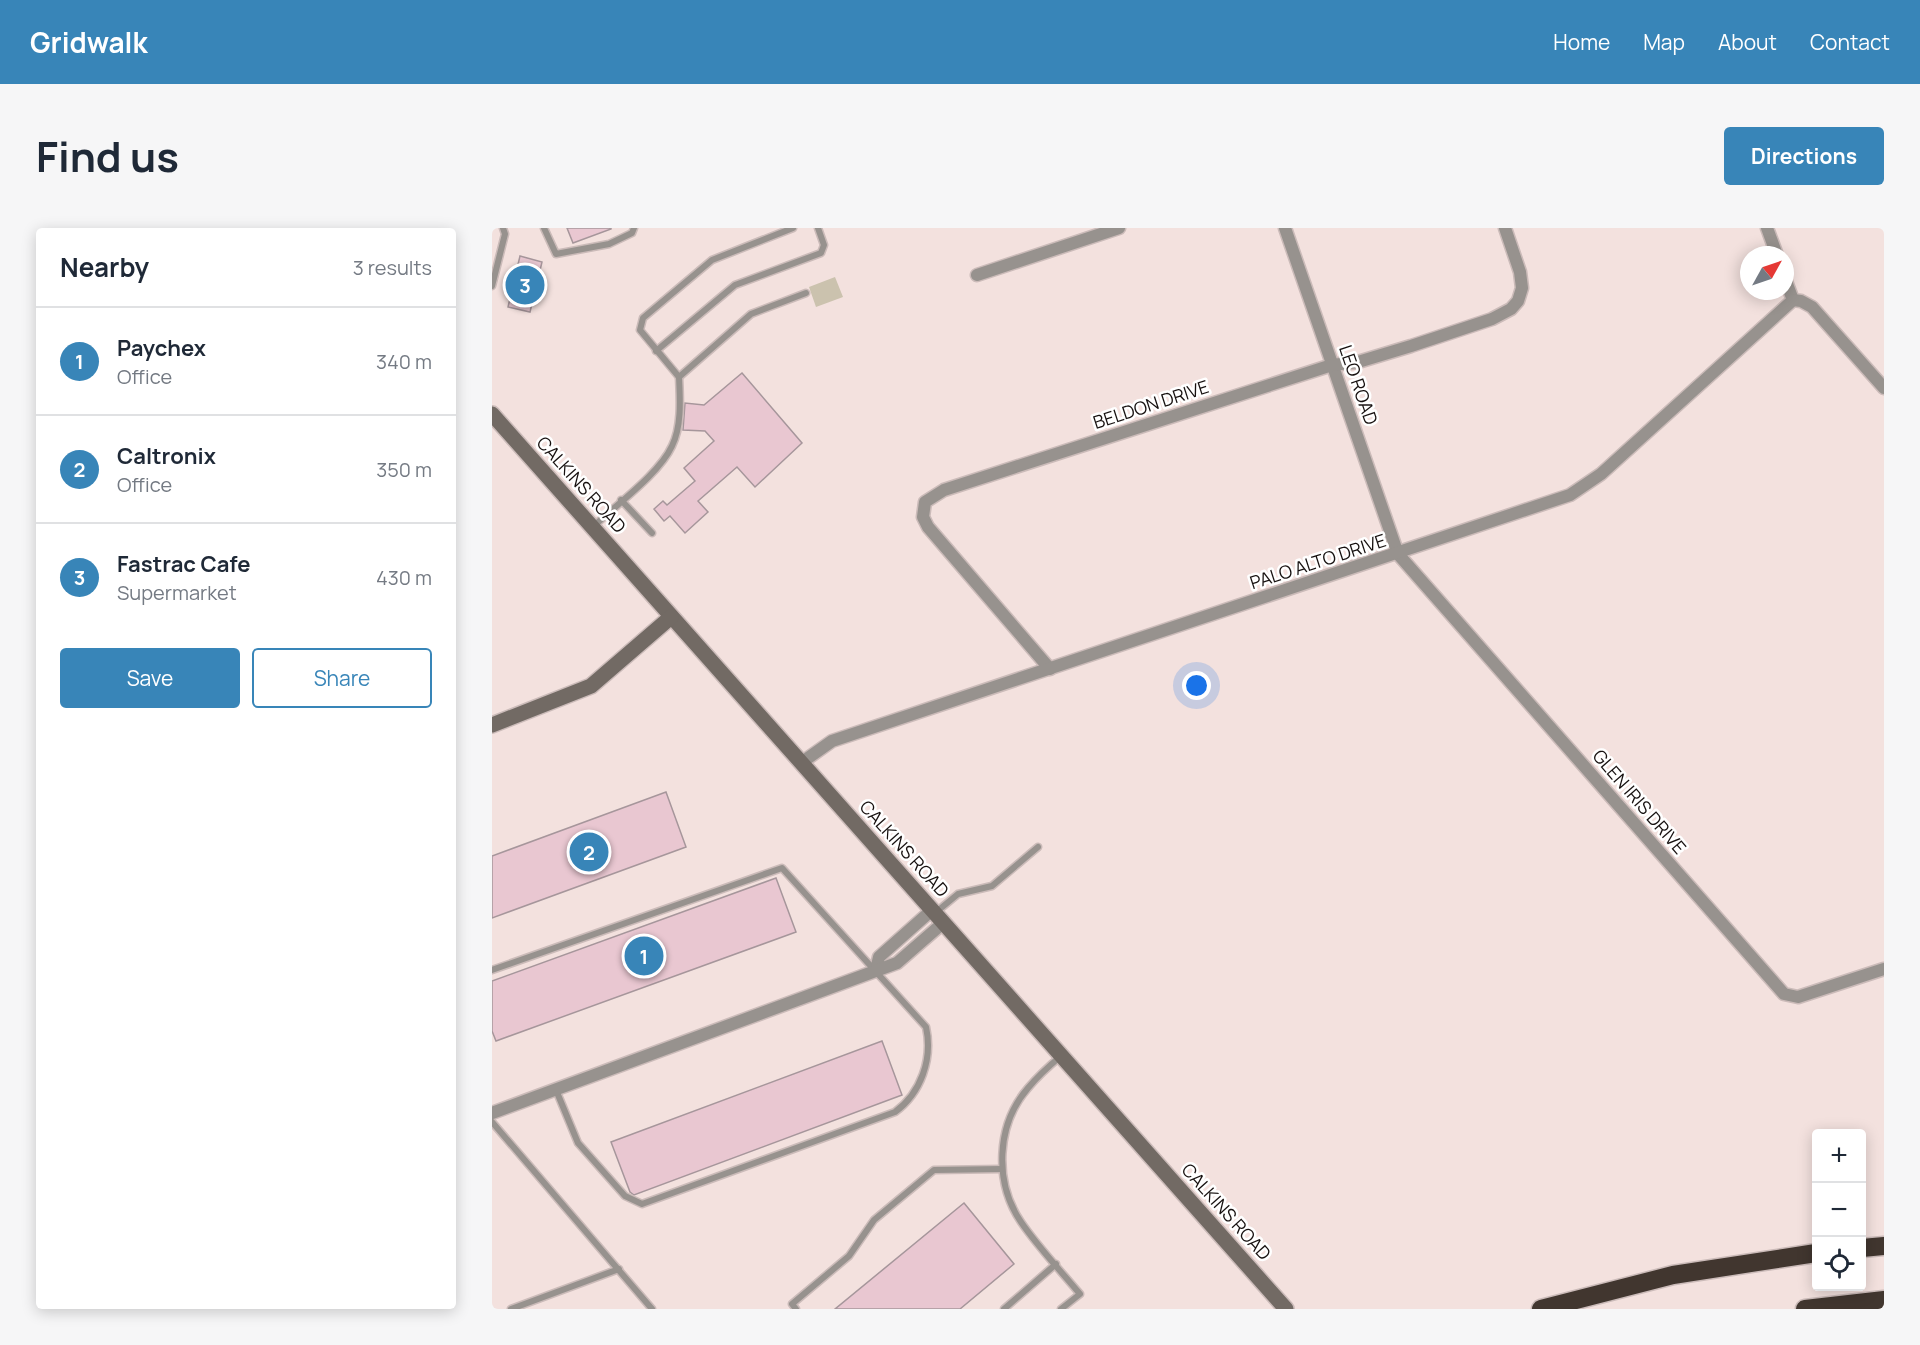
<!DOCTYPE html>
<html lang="en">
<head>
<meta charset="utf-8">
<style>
	:root { --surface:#fff; --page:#f6f6f7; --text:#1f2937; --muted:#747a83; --line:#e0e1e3; --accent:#3885b8 }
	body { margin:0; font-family:Manrope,sans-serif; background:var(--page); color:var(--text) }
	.controls { position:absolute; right:18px; bottom:18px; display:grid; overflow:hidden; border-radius:6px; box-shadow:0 3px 15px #0003 }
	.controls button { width:54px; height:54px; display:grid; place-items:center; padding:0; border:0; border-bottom:2px solid var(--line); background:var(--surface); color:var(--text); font:30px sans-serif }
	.compass { position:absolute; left:1248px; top:18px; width:54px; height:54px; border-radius:50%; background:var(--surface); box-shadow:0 3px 15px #0003; rotate:50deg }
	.you { position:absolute; left:705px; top:458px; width:21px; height:21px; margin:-15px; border:4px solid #fff; border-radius:50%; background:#1a73e8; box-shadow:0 0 0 9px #1a73e833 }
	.badge { display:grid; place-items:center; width:39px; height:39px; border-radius:50%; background:var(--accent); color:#fff; font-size:20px; font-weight:700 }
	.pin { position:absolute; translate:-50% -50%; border:3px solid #fff; box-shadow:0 2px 6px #0006 }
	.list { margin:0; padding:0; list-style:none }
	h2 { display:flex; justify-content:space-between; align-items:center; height:78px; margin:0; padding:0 24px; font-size:26px }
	h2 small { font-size:20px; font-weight:400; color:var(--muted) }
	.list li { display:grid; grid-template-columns:39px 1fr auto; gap:18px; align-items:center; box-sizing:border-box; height:108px; padding:0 24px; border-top:2px solid var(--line) }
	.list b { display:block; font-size:22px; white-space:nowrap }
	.list p { margin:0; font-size:20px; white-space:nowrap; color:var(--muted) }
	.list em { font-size:20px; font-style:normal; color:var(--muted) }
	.actions { display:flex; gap:12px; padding:18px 24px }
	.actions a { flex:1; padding:14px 0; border:2px solid var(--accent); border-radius:6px; text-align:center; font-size:21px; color:var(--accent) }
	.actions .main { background:var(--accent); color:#fff }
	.icon { flex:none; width:33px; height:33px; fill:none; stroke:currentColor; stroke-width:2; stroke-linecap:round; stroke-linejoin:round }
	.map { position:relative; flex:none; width:1392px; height:1081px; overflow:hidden; border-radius:6px }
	header { display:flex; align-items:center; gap:36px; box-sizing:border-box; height:84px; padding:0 30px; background:var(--accent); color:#fff }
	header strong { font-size:28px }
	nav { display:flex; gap:33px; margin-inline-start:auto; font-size:21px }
	.intro { display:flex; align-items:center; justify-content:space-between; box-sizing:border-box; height:144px; padding:0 36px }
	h1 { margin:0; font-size:42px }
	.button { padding:15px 27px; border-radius:6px; background:var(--accent); color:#fff; font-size:21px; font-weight:700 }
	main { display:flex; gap:36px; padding:0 36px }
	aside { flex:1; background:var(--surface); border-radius:6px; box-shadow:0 3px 15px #0003 }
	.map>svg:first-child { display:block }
	.green { fill:#cbc2ae }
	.building { fill:#e9c7d1; stroke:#a6969b; stroke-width:1.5 }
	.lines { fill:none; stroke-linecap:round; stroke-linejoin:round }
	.lane-casing { stroke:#cbbbb9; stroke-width:9 }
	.street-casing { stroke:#cbbbb9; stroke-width:15 }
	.secondary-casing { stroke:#cbbbb9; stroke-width:18 }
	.highway-casing { stroke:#cbbbb9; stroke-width:21 }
	.lane { stroke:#97928e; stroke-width:6 }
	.street { stroke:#97928e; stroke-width:12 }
	.secondary { stroke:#726a64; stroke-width:15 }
	.highway { stroke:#41362f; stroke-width:18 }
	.labels { text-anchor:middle; stroke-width:5; stroke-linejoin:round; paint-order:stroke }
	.street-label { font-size:18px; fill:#16100f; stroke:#fff }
</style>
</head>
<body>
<header>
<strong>Gridwalk</strong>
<nav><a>Home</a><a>Map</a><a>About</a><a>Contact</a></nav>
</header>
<div class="intro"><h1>Find us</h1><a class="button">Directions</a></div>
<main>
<aside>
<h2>Nearby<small>3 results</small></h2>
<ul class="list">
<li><span class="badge">1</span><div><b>Paychex</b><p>Office</p></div><em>340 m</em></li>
<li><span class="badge">2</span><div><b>Caltronix</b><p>Office</p></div><em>350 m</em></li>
<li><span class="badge">3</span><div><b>Fastrac Cafe</b><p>Supermarket</p></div><em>430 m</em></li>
</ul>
<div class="actions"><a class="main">Save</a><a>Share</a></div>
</aside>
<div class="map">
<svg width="1392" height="1081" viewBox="0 0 1392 1081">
	<rect width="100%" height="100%" fill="#f3e1de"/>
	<!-- green -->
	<polygon class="green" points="343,49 351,69 324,79 317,59"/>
	<!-- building -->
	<g class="building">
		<polygon points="75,0 119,0 119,1 81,15"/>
		<polygon points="28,28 50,34 38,84 16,79"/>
		<polygon points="250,145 310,215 263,259 245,239 206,273 216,284 193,305 178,288 172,293 162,281 171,273 175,277 203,253 192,240 222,213 213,203 191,202 193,175 212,177"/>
		<polygon points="174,564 194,619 0,690 0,628"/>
		<polygon points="284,650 304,704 4,813 0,803 0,753"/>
		<polygon points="390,813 410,867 142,967 138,964 119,914"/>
		<polygon points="472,975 522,1036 468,1081 343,1081"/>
	</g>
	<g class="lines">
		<defs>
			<g id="lane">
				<polyline points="52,0 64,26 117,16 140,5 142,0"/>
				<polyline points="0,58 13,6 11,0"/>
				<polyline points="164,123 243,57 329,25 332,17 326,0"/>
				<polyline points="187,149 259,86 314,65"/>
				<polyline points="129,272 160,305"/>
				<path d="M102,298C125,276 167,246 180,218C190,198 188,170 187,149L148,102L151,90L220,32L301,0"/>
				<polyline points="443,685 466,666 500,658 546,619"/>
				<path d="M0,742L290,640L434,799C441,831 429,865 403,884L150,976L133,968L86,915L64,862"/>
				<path d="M569,828C557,838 546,848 536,860C504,897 502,954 529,994C546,1019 568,1042 588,1066L569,1081"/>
				<polyline points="0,894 160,1081"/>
				<polyline points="19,1081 127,1041"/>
				<polyline points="304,1081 300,1076 357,1028 382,992 442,942 510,941"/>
				<polyline points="512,1081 564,1036"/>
			</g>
			<g id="street">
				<polyline points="793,0 906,326 1292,766 1306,769 1392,741"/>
				<polyline points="1275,0 1285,27"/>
				<polyline points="485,47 627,0"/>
				<polyline points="1293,51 1301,72 1309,73 1320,79 1392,160"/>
				<polyline points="558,441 436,299 431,289 433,274 452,262 840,137 866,134 919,118 1000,91 1019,81 1026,73 1030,60 1028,44 1013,0"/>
				<polyline points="309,535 340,513 1078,267 1109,246 1301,72"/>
				<polyline points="384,742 387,729 440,682"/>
				<polyline points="0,885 405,735 451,695"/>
			</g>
			<g id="secondary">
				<polyline points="0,186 794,1081"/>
				<polyline points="0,497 99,458 179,389"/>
			</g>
			<g id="highway">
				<polyline points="1370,1020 1392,1018"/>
				<polyline points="1049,1081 1181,1047 1324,1025"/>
				<polyline points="1313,1081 1392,1072"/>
			</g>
		</defs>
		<!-- lane casing -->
		<use href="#lane" class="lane-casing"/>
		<!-- street casing -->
		<use href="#street" class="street-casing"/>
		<!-- secondary casing -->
		<use href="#secondary" class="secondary-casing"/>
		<!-- highway casing -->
		<use href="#highway" class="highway-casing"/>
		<!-- lane -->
		<use href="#lane" class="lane"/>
		<!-- street -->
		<use href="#street" class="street"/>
		<!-- secondary -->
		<use href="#secondary" class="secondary"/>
		<!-- highway -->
		<use href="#highway" class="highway"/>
	</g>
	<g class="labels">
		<!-- street labels -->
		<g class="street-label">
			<text transform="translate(866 157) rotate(71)" y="6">LEO ROAD</text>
			<text transform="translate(659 177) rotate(-18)" y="6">BELDON DRIVE</text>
			<text transform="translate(89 257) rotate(48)" y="6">CALKINS ROAD</text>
			<text transform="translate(826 334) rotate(-18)" y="6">PALO ALTO DRIVE</text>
			<text transform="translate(1147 574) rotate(49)" y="6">GLEN IRIS DRIVE</text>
			<text transform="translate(412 621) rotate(48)" y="6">CALKINS ROAD</text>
			<text transform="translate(734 984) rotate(48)" y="6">CALKINS ROAD</text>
		</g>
	</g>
</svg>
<div class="controls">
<button>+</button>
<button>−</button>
<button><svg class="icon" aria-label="locate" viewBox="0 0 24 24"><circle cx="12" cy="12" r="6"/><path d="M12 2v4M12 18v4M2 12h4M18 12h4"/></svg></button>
</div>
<svg class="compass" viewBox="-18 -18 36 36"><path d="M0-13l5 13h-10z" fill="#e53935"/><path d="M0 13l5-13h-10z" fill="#747a83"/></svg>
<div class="you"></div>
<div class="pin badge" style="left:152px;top:728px">1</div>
<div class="pin badge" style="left:97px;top:624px">2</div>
<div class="pin badge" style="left:33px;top:57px">3</div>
</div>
</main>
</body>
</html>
